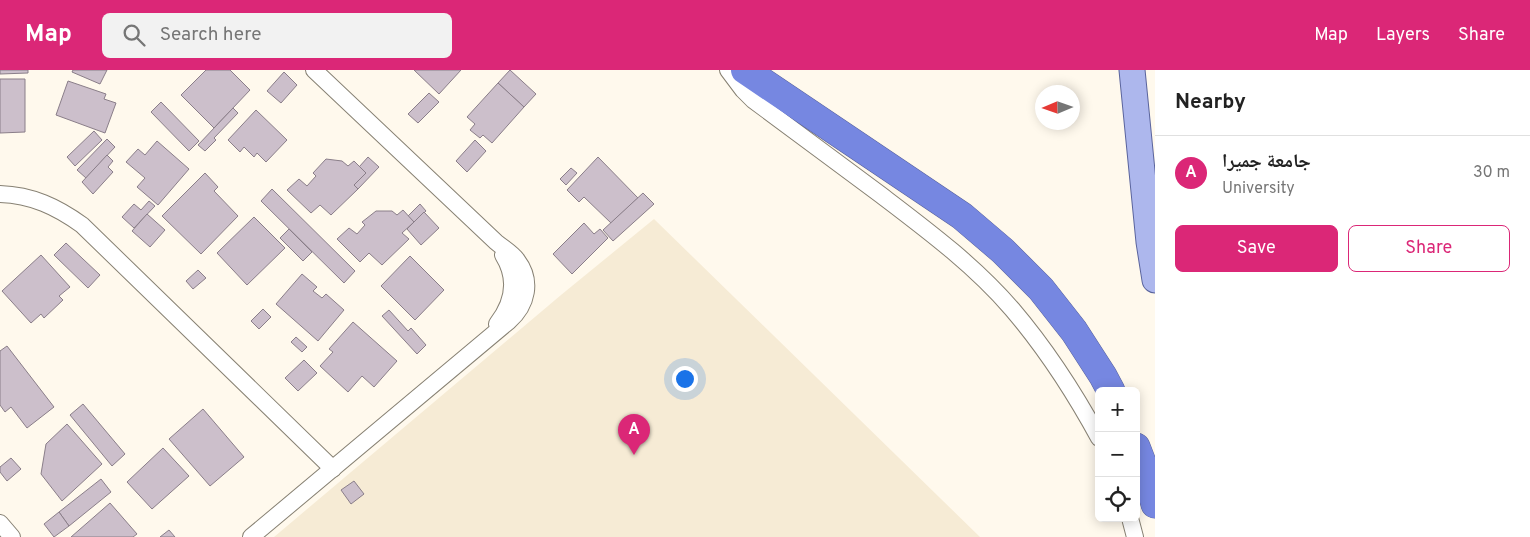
<!DOCTYPE html>
<html lang="en">
<head>
<meta charset="utf-8">
<style>
	:root { --surface:#fff; --page:#f2f2f2; --text:#222; --muted:#767676; --line:#e0e0e0; --accent:#db2777 }
	body { margin:0; font-family:Overpass,"Noto Naskh Arabic",sans-serif; background:var(--page); color:var(--text) }
	.controls { position:absolute; right:15px; bottom:15px; display:grid; overflow:hidden; border-radius:8px; box-shadow:0 2px 12px #0003 }
	.controls button { width:45px; height:45px; display:grid; place-items:center; padding:0; border:0; border-bottom:1px solid var(--line); background:var(--surface); color:var(--text); font:25px sans-serif }
	.compass { position:absolute; left:1035px; top:15px; width:45px; height:45px; border-radius:50%; background:var(--surface); box-shadow:0 2px 12px #0003; rotate:268deg }
	.you { position:absolute; left:684px; top:308px; width:18px; height:18px; margin:-12px; border:4px solid #fff; border-radius:50%; background:#1a73e8; box-shadow:0 0 0 8px #1a73e833 }
	.badge { display:grid; place-items:center; width:32px; height:32px; border-radius:50%; background:var(--accent); color:#fff; font-size:16px; font-weight:700 }
	.pin { position:absolute; translate:-50% -41px; filter:drop-shadow(0 1px 2px #0008) }
	.pin::after { content:''; position:absolute; top:26px; width:18px; height:15px; background:inherit; clip-path:polygon(0 0,100% 0,50% 100%) }
	.list { margin:0; padding:0; list-style:none }
	h2 { display:flex; justify-content:space-between; align-items:center; height:65px; margin:0; padding:0 20px; font-size:21px }
	h2 small { font-size:16px; font-weight:400; color:var(--muted) }
	.list li { display:grid; grid-template-columns:32px 1fr auto; gap:15px; align-items:center; box-sizing:border-box; height:75px; padding:0 20px; border-top:1px solid var(--line) }
	.list b { display:block; font-size:19px; white-space:nowrap }
	.list p { margin:0; font-size:16px; white-space:nowrap; color:var(--muted) }
	.list em { font-size:16px; font-style:normal; color:var(--muted) }
	.actions { display:flex; gap:10px; padding:15px 20px }
	.actions a { flex:1; padding:11px 0; border:1px solid var(--accent); border-radius:8px; text-align:center; font-size:18px; color:var(--accent) }
	.actions .main { background:var(--accent); color:#fff }
	.icon { flex:none; width:28px; height:28px; fill:none; stroke:currentColor; stroke-width:2; stroke-linecap:round; stroke-linejoin:round }
	.map { position:relative; flex:none; width:1155px; height:467px; overflow:hidden }
	header { display:flex; align-items:center; gap:30px; box-sizing:border-box; height:70px; padding:0 25px; background:var(--accent); color:#fff }
	header strong { font-size:24px }
	nav { display:flex; gap:28px; margin-inline-start:auto; font-size:18px }
	.search { width:350px; height:45px; background:var(--page); display:flex; align-items:center; gap:12px; box-sizing:border-box; padding:0 18px; border-radius:8px; color:var(--muted); font-size:19px }
	main { display:flex }
	aside { flex:1; background:var(--surface) }
	.map>svg:first-child { display:block }
	.built { fill:#f6ebd5 }
	.building { fill:#ccbfcb; stroke:#8a7e89 }
	.lines { fill:none; stroke-linecap:round; stroke-linejoin:round }
	.street-casing { stroke:#878173; stroke-width:18 }
	.primary-casing { stroke:#59639c; stroke-width:27 }
	.highway-casing { stroke:#59639c; stroke-width:29 }
	.street { stroke:#fff; stroke-width:16 }
	.primary { stroke:#adb7ed; stroke-width:25 }
	.highway { stroke:#7687e1; stroke-width:28 }
</style>
</head>
<body>
<header>
<strong>Map</strong>
<div class="search"><svg class="icon" aria-label="search" viewBox="0 0 24 24"><circle cx="10" cy="10" r="6"/><path d="M15 15l6 6"/></svg>Search here</div>
<nav><a>Map</a><a>Layers</a><a>Share</a></nav>
</header>
<main>
<div class="map">
<svg width="1155" height="467" viewBox="0 0 1155 467">
	<rect width="100%" height="100%" fill="#fff9ed"/>
	<!-- built -->
	<polygon class="built" points="654,149 980,467 274,467 561,225"/>
	<!-- building -->
	<g class="building">
		<polygon points="0,0 28,0 28,3 0,4"/>
		<polygon points="73,0 107,0 100,14 72,2"/>
		<polygon points="206,0 230,0 250,20 214,58 181,25"/>
		<polygon points="414,0 461,0 439,24"/>
		<polygon points="510,0 536,24 524,37 498,13"/>
		<polygon points="284,2 297,15 281,33 267,21"/>
		<polygon points="0,9 25,9 25,62 0,63"/>
		<polygon points="68,11 106,24 104,29 116,33 105,63 56,45"/>
		<polygon points="498,13 524,37 492,73 483,65 480,68 470,60 475,54 467,47"/>
		<polygon points="429,23 439,32 418,53 408,44"/>
		<polygon points="161,32 199,71 189,81 151,42"/>
		<polygon points="233,38 238,43 214,68 216,70 205,81 198,75"/>
		<polygon points="256,40 287,70 266,92 257,83 254,87 244,77 240,82 228,70"/>
		<polygon points="94,61 102,70 75,96 67,87"/>
		<polygon points="107,69 115,77 86,108 77,100"/>
		<polygon points="475,70 486,81 467,102 456,91"/>
		<polygon points="157,71 189,99 158,135 137,117 145,108 126,92 138,79 145,85"/>
		<polygon points="107,85 113,91 108,97 113,102 93,124 82,112"/>
		<polygon points="368,87 379,97 358,119 354,115 366,103 359,97"/>
		<polygon points="598,87 638,128 611,153 584,127 579,132 567,120"/>
		<polygon points="326,89 342,91 348,96 354,91 366,103 354,115 358,119 331,145 320,135 311,143 287,120 299,109 307,116 316,106 313,103"/>
		<polygon points="571,98 577,103 566,115 560,109"/>
		<polygon points="205,103 218,117 214,121 238,146 201,184 162,146"/>
		<polygon points="272,119 355,201 344,213 261,131"/>
		<polygon points="643,123 654,134 613,171 603,160"/>
		<polygon points="149,131 155,136 134,158 122,147 134,134 141,140"/>
		<polygon points="420,134 426,141 414,152 408,146"/>
		<polygon points="403,140 414,152 402,163 409,169 382,195 369,183 360,192 337,169 349,158 357,164 365,155 362,152 376,141 392,141 397,145"/>
		<polygon points="424,142 439,158 421,175 407,159"/>
		<polygon points="147,144 165,160 150,177 132,161"/>
		<polygon points="254,147 285,178 247,215 217,183"/>
		<polygon points="584,153 594,164 600,159 608,168 572,204 553,184"/>
		<polygon points="289,159 312,182 303,191 280,168"/>
		<polygon points="66,173 100,205 88,218 54,185"/>
		<polygon points="41,185 70,217 59,226 63,230 44,248 41,244 31,253 2,221"/>
		<polygon points="410,186 444,220 415,250 381,216"/>
		<polygon points="198,200 206,208 193,219 186,211"/>
		<polygon points="302,204 317,217 313,221 322,228 326,224 344,240 318,271 276,234"/>
		<polygon points="263,239 271,247 259,259 251,251"/>
		<polygon points="389,240 408,261 411,258 426,275 417,284 382,246"/>
		<polygon points="353,252 397,291 374,317 362,306 348,322 320,296 333,282 329,279"/>
		<polygon points="296,267 307,277 302,282 291,272"/>
		<polygon points="7,276 54,337 27,358 11,337 5,342 0,335 0,281"/>
		<polygon points="304,290 317,303 298,321 285,308"/>
		<polygon points="83,334 125,384 112,396 70,345"/>
		<polygon points="203,339 244,387 210,416 169,369"/>
		<polygon points="67,354 102,394 62,431 41,404 46,374"/>
		<polygon points="163,378 189,406 152,439 127,412"/>
		<polygon points="11,388 21,399 7,411 0,402 0,397"/>
		<polygon points="101,409 111,422 69,456 59,442"/>
		<polygon points="354,411 364,424 351,434 341,420"/>
		<polygon points="110,433 137,464 133,467 71,467"/>
		<polygon points="59,442 69,456 54,467 44,454"/>
		<polygon points="169,460 175,467 160,467"/>
	</g>
	<g class="lines">
		<defs>
			<g id="street">
				<path d="M728,0L743,20L753,30C796,62 838,93 881,125C927,160 974,195 1012,239C1046,279 1074,322 1099,368"/>
				<path d="M0,124C32,125 57,137 82,155L333,399"/>
				<path d="M497,254C514,232 518,209 503,185"/>
				<polyline points="1130,448 1135,467"/>
				<polyline points="0,453 12,467"/>
				<path d="M251,467L509,251C527,235 533,211 517,190C512,183 503,178 496,172L314,0"/>
			</g>
			<polyline id="primary" points="1132,0 1149,172 1155,210"/>
			<g id="highway">
				<polyline points="745,0 962,146 1003,181 1041,219 1074,261 1103,306 1111,321"/>
				<polyline points="1136,377 1148,408 1155,434"/>
			</g>
		</defs>
		<!-- street casing -->
		<use href="#street" class="street-casing"/>
		<!-- primary casing -->
		<use href="#primary" class="primary-casing"/>
		<!-- highway casing -->
		<use href="#highway" class="highway-casing"/>
		<!-- street -->
		<use href="#street" class="street"/>
		<!-- primary -->
		<use href="#primary" class="primary"/>
		<!-- highway -->
		<use href="#highway" class="highway"/>
	</g>
</svg>
<div class="controls">
<button>+</button>
<button>−</button>
<button><svg class="icon" aria-label="locate" viewBox="0 0 24 24"><circle cx="12" cy="12" r="6"/><path d="M12 2v4M12 18v4M2 12h4M18 12h4"/></svg></button>
</div>
<svg class="compass" viewBox="-18 -18 36 36"><path d="M0-13l5 13h-10z" fill="#e53935"/><path d="M0 13l5-13h-10z" fill="#767676"/></svg>
<div class="you"></div>
<div class="pin badge" style="left:634px;top:385px">A</div>
</div>
<aside>
<h2>Nearby<small></small></h2>
<ul class="list">
<li><span class="badge">A</span><div><b>جامعة جميرا</b><p>University</p></div><em>30 m</em></li>
</ul>
<div class="actions"><a class="main">Save</a><a>Share</a></div>
</aside>
</main>
</body>
</html>
